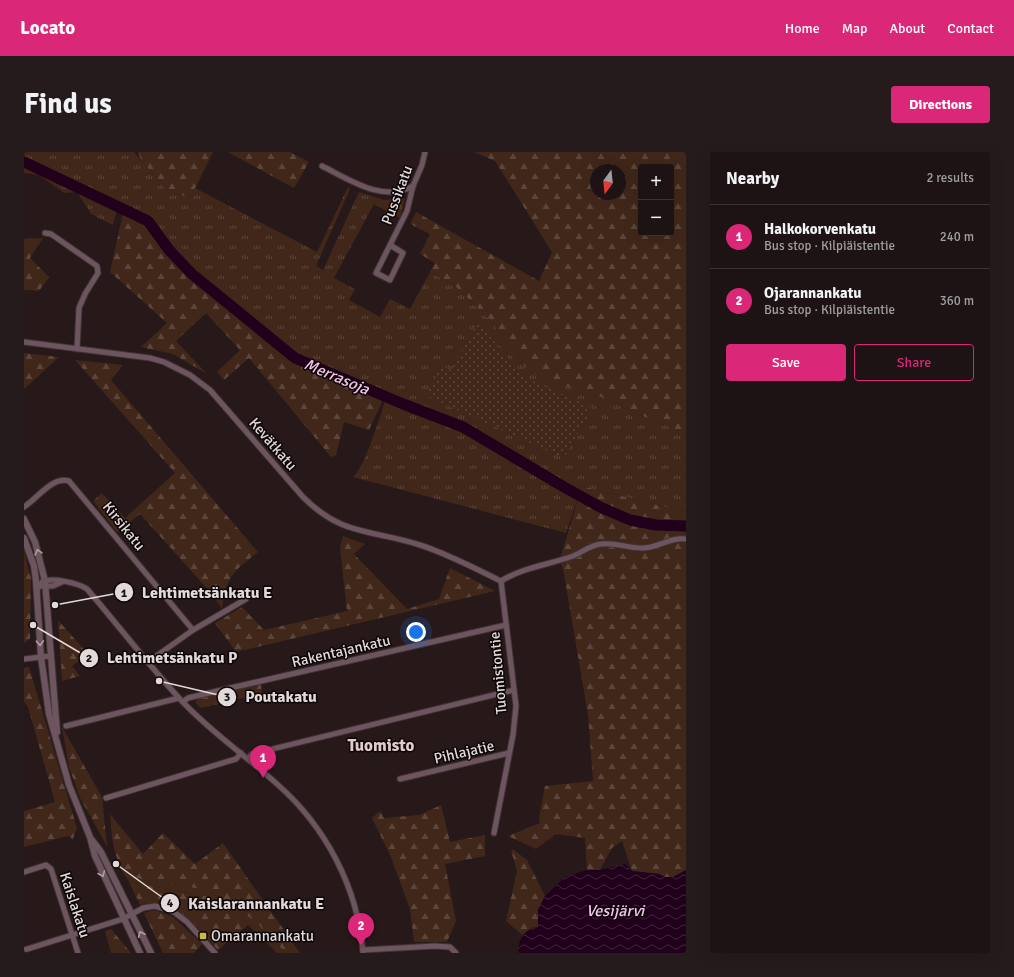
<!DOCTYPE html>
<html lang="en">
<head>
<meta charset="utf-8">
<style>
	:root { --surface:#1d1214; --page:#251b1d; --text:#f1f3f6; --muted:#a09ea0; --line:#3b3234; --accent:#db2777 }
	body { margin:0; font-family:Signika,sans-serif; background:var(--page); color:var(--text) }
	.controls { position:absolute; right:12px; top:12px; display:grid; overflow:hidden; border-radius:4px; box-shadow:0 4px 16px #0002 }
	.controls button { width:36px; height:36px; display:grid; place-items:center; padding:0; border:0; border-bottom:1px solid var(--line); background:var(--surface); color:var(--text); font:20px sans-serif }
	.compass { position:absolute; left:566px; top:12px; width:36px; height:36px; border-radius:50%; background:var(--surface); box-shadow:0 4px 16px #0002; rotate:195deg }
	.you { position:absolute; left:392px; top:480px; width:14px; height:14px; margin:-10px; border:3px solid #fff; border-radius:50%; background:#1a73e8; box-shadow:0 0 0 6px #1a73e833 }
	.badge { display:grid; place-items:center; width:26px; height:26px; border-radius:50%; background:var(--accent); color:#fff; font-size:13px; font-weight:700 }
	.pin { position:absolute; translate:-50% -33px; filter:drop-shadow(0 1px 2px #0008) }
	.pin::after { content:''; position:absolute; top:21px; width:14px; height:12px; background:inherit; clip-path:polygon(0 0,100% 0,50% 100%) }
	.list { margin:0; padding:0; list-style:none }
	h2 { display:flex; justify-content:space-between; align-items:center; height:52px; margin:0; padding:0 16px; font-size:17px }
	h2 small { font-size:13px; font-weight:400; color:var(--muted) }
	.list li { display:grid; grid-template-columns:26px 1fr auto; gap:12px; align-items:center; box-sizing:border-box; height:64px; padding:0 16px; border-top:1px solid var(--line) }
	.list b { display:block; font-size:15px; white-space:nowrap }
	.list p { margin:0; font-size:13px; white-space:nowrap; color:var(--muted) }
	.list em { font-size:13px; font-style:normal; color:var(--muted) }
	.actions { display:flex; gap:8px; padding:12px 16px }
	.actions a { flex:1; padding:9px 0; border:1px solid var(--accent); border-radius:4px; text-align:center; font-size:14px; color:var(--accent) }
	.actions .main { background:var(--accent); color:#fff }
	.map { position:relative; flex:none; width:662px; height:801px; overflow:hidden; border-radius:4px }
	header { display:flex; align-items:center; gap:24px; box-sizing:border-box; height:56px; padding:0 20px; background:var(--accent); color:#fff }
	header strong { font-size:19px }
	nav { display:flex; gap:22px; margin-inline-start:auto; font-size:14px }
	.intro { display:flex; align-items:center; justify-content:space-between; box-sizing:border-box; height:96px; padding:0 24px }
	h1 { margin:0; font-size:28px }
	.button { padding:10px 18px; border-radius:4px; background:var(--accent); color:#fff; font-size:14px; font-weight:700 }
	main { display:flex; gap:24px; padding:0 24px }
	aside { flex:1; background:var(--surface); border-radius:4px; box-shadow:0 4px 16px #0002 }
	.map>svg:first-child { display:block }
	.grass { fill:#41271a }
	.forest { fill:url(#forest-firs); fill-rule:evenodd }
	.park { fill:url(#park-tufts) }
	.garden { fill:url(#garden-dots) }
	.water { fill:url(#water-waves) }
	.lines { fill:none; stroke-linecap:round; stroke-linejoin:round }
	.river { stroke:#20001b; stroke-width:11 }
	.minor-casing { stroke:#413335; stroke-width:7 }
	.tertiary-casing { stroke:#413335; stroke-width:8 }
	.minor { stroke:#6c555e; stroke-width:5 }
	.tertiary { stroke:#6c555e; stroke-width:6 }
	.oneway { stroke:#ae9ea2 }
	.poi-dot { fill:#c9ba3a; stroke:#0c0606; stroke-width:1.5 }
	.labels { text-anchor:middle; stroke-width:3; stroke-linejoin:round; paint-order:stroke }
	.street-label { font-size:15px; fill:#e4d9da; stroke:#0c0606 }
	.poi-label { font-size:15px; fill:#e4d9da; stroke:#0c0606; text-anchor:start }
	.water-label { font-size:16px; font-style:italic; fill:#f8c2ec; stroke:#0c0606 }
	.quarter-label { font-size:17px; font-weight:bold; fill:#e0cacc; stroke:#0c0606 }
	.leader { fill:none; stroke:#e4d9da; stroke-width:1.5 }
	.callout-dot { fill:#e4d9da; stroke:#0c0606; stroke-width:1.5 }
	.mark-label { font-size:12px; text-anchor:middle; font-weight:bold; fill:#111 }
	.callout-label { font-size:16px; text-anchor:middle; font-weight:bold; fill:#e4d9da; stroke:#0c0606; stroke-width:3; stroke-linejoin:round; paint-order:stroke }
</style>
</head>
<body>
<header>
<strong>Locato</strong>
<nav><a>Home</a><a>Map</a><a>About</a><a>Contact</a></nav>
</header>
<div class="intro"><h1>Find us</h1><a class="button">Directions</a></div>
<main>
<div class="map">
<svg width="662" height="801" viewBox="0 0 662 801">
	<defs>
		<pattern id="forest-firs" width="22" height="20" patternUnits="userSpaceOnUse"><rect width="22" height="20" fill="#41271a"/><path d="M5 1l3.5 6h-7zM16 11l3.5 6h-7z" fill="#5c463b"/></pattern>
		<pattern id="park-tufts" width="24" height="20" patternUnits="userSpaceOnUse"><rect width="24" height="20" fill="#41271a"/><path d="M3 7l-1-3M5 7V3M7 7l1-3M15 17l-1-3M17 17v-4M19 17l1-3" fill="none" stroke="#5c463b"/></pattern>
		<pattern id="garden-dots" width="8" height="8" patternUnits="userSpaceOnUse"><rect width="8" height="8" fill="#41271a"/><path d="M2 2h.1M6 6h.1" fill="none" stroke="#5c463b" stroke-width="1.8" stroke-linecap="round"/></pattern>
		<pattern id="water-waves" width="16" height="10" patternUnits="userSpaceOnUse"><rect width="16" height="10" fill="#20001b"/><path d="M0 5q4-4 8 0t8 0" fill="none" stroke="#40253c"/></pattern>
	</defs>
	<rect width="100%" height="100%" fill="#27181a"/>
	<!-- grass -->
	<polygon class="grass" points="101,724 183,738 231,769 262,801 253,801 224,773 181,744 105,730"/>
	<!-- forest -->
	<g class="forest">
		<polygon points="114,0 189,0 166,47 140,35 117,8"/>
		<polygon points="204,0 266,0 285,10 270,36"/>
		<path d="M450,0H662V281L611,261L577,245L517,227L501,215L465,167L430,133L406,120L411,111L396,102L406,82L386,72L392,60L515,129L528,100L471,9ZM617,15H647V81H617ZM572,18H596V42H572Z"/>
		<polygon points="99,61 122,72 166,125 270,209 359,248 345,278 320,270 312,303 307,305 225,206 200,228 193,220 216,198 182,161 152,189 183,222 149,202 117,195 143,171 86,120"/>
		<polygon points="19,86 6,106 25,125 15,139 0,138 0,87"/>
		<polygon points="0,201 35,205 0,237"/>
		<path d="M51,208L99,213L87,228L234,400C208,421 203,423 198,457L187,441L116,362L93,380L69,349L78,341L101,366L151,321Z"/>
		<polygon points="558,334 662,360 662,718 649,725 641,725 635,722 608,719 598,689 588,696 576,718 563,718 561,686 532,682 512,697 484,684 516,671 515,666 521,634 569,629 564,563 540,422 536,407"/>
		<polygon points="319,384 341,392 330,402 383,457 415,447 426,416 471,439 212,500 191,471 218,455 240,478 323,459 316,396"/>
		<polygon points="0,399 7,427 6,487 0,491"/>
		<polygon points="34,468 64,502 48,514 56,524 38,529"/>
		<polygon points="5,515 53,676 49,687 44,684 0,695 0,659 31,650 4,555 0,550 0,516"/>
		<polygon points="237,532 238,542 205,549 203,539"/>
		<polygon points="196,541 200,551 176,556 171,550 176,546"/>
		<polygon points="38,575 78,645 83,694 56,646 45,615"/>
		<polygon points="417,653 426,690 461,683 461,704 421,712 432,769 423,790 390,790 386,757 367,705 348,666 356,659 360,666 395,663"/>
		<path d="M86,662L119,702L139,681L171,712L199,691L276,801H262L231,769L183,738L101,724C89,701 88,688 86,662Z"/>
		<polygon points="487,698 490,698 503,708 521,744 514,758 514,775 509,775 498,783 482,769 493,719"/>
		<path d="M105,730L181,744L224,773L194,798C174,777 150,743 116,753Z"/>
		<polygon points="131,758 149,765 178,792 170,801 139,801 120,761"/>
		<polygon points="87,777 107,801 87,801 81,779"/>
	</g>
	<!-- park -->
	<path class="park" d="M0,0H110L140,35L166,47L171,36L293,100L324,35L326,37L292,114L299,118L335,40L360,48L381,46L376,66L350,52L310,126L331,137L325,148L356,165L366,147L386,157L406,120L430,133L465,167L501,215L517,226L577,245L611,261L662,281V360L558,334L542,381L329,325C342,314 357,260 364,241L272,202L170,119L126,66L95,50L89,73L67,62L53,40L40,41L15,23L0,21Z"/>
	<!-- garden -->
	<polygon class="garden" points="454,170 500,225 569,256 540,306 402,244 416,214 427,218"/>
	<!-- water -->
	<path class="water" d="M601,712L608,719L635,722L641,725H649L662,718V801H495C493,788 501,777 514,775V758L521,744L541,725L563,718H576Z"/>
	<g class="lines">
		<!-- river -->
		<polyline class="river" points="0,10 124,69 145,98 168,122 271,206 379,252 439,275 540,335 576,355 606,368 632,373 662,374"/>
		<defs>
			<g id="minor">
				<path d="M298,14C326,28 359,51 389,34"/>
				<polyline points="21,81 27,82 73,114 74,121 61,142 55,156 53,197"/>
				<polyline points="366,93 379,101 366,128 352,121 383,59 389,34 398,13 401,0"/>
				<path d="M0,190L126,206L140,210L166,223L186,238L279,345C319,385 347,377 396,393C424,402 450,416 477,429"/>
				<path d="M0,355C13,347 28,324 45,329L169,478"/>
				<path d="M477,429C500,415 524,413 549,404C559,400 566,393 577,392C592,390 606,397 620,396C635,395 647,385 662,387"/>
				<polyline points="18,434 29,434 38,430"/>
				<path d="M13,438L18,430C28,425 54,431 63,437C94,473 123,511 155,546C184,578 221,603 253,632C302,675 334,736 339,801"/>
				<polyline points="0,507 26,504"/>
				<polyline points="124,510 169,478 222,447"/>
				<polyline points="159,550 164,546 202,537 482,473"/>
				<polyline points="42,574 155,546"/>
				<polyline points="224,607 228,602 490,538"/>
				<polyline points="376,627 485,601"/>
				<polyline points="82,646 212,607 217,601"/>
				<polyline points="470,681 489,583 492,554 477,429"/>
				<polyline points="0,720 22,713 27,717 54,801"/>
				<polyline points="0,798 99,767 119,756 131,754 150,760 163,770 191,801"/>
				<polyline points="339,798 411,794 426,795 432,801"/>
			</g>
			<g id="tertiary">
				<polyline points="0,367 11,390 21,429 33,580"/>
				<polyline points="0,386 10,414 12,429 17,505 25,562 45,633 66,685 71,704 116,801"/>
				<polyline points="68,688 77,700 127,801"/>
			</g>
		</defs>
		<!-- minor casing -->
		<use href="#minor" class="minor-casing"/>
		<!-- tertiary casing -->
		<use href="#tertiary" class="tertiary-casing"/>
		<!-- minor -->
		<use href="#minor" class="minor"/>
		<!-- tertiary -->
		<use href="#tertiary" class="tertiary"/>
	</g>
	<!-- one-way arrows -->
	<defs><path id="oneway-chevron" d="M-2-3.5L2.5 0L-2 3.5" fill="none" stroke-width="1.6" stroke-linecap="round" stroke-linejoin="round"/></defs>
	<g class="oneway">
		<use href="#oneway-chevron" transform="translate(14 400) rotate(-106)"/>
		<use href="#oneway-chevron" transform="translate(16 491) rotate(87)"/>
		<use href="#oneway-chevron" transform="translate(78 722) rotate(67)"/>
		<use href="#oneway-chevron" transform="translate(117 782) rotate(-115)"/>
	</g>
	<!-- markers -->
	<rect class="poi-dot" x="175" y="780" width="8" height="8" rx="2"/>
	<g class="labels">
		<!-- street labels -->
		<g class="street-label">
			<text transform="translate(373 43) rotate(-69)" y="5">Pussikatu</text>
			<text transform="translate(249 292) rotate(49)" y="5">Kevätkatu</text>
			<text transform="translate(100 374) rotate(51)" y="5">Kirsikatu</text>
			<text transform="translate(317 499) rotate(-13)" y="5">Rakentajankatu</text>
			<text transform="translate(474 521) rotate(-95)" y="5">Tuomistontie</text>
			<text transform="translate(440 600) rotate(-13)" y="5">Pihlajatie</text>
			<text transform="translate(51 753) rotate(72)" y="5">Kaislakatu</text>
		</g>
		<!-- poi labels -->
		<g class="poi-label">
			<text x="187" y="789">Omarannankatu</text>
		</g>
		<!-- water labels -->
		<g class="water-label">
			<text transform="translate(313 224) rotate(23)" y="6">Merrasoja</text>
			<text x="591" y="764">Vesijärvi</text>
		</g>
		<!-- quarter labels -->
		<g class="quarter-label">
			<text x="357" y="599">Tuomisto</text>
		</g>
	</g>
	<!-- callouts -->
	<path class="leader" d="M31 453L100 440M9 473L65 506M135 529L203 545M92 712L146 751"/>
	<g class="callout-dot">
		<circle cx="31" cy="453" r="4"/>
		<circle cx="9" cy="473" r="4"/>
		<circle cx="135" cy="529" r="4"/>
		<circle cx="92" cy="712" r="4"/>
		<circle cx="100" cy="440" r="10"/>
		<circle cx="65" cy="506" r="10"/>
		<circle cx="203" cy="545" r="10"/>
		<circle cx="146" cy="751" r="10"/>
	</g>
	<g class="mark-label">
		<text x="100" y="445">1</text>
		<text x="65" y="510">2</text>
		<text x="203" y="549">3</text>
		<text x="146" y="755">4</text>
	</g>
	<g class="callout-label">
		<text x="183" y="446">Lehtimetsänkatu E</text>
		<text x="148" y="511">Lehtimetsänkatu P</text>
		<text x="257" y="550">Poutakatu</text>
		<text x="232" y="757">Kaislarannankatu E</text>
	</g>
</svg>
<div class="controls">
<button>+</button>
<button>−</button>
</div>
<svg class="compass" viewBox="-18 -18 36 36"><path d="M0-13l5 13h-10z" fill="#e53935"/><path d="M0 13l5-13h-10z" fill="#a09ea0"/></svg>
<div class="you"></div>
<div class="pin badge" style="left:239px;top:626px">1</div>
<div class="pin badge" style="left:337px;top:794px">2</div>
</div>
<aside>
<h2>Nearby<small>2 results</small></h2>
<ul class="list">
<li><span class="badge">1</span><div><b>Halkokorvenkatu</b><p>Bus stop · Kilpiäistentie</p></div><em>240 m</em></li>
<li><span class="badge">2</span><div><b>Ojarannankatu</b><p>Bus stop · Kilpiäistentie</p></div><em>360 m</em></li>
</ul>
<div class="actions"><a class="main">Save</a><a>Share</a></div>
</aside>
</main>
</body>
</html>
